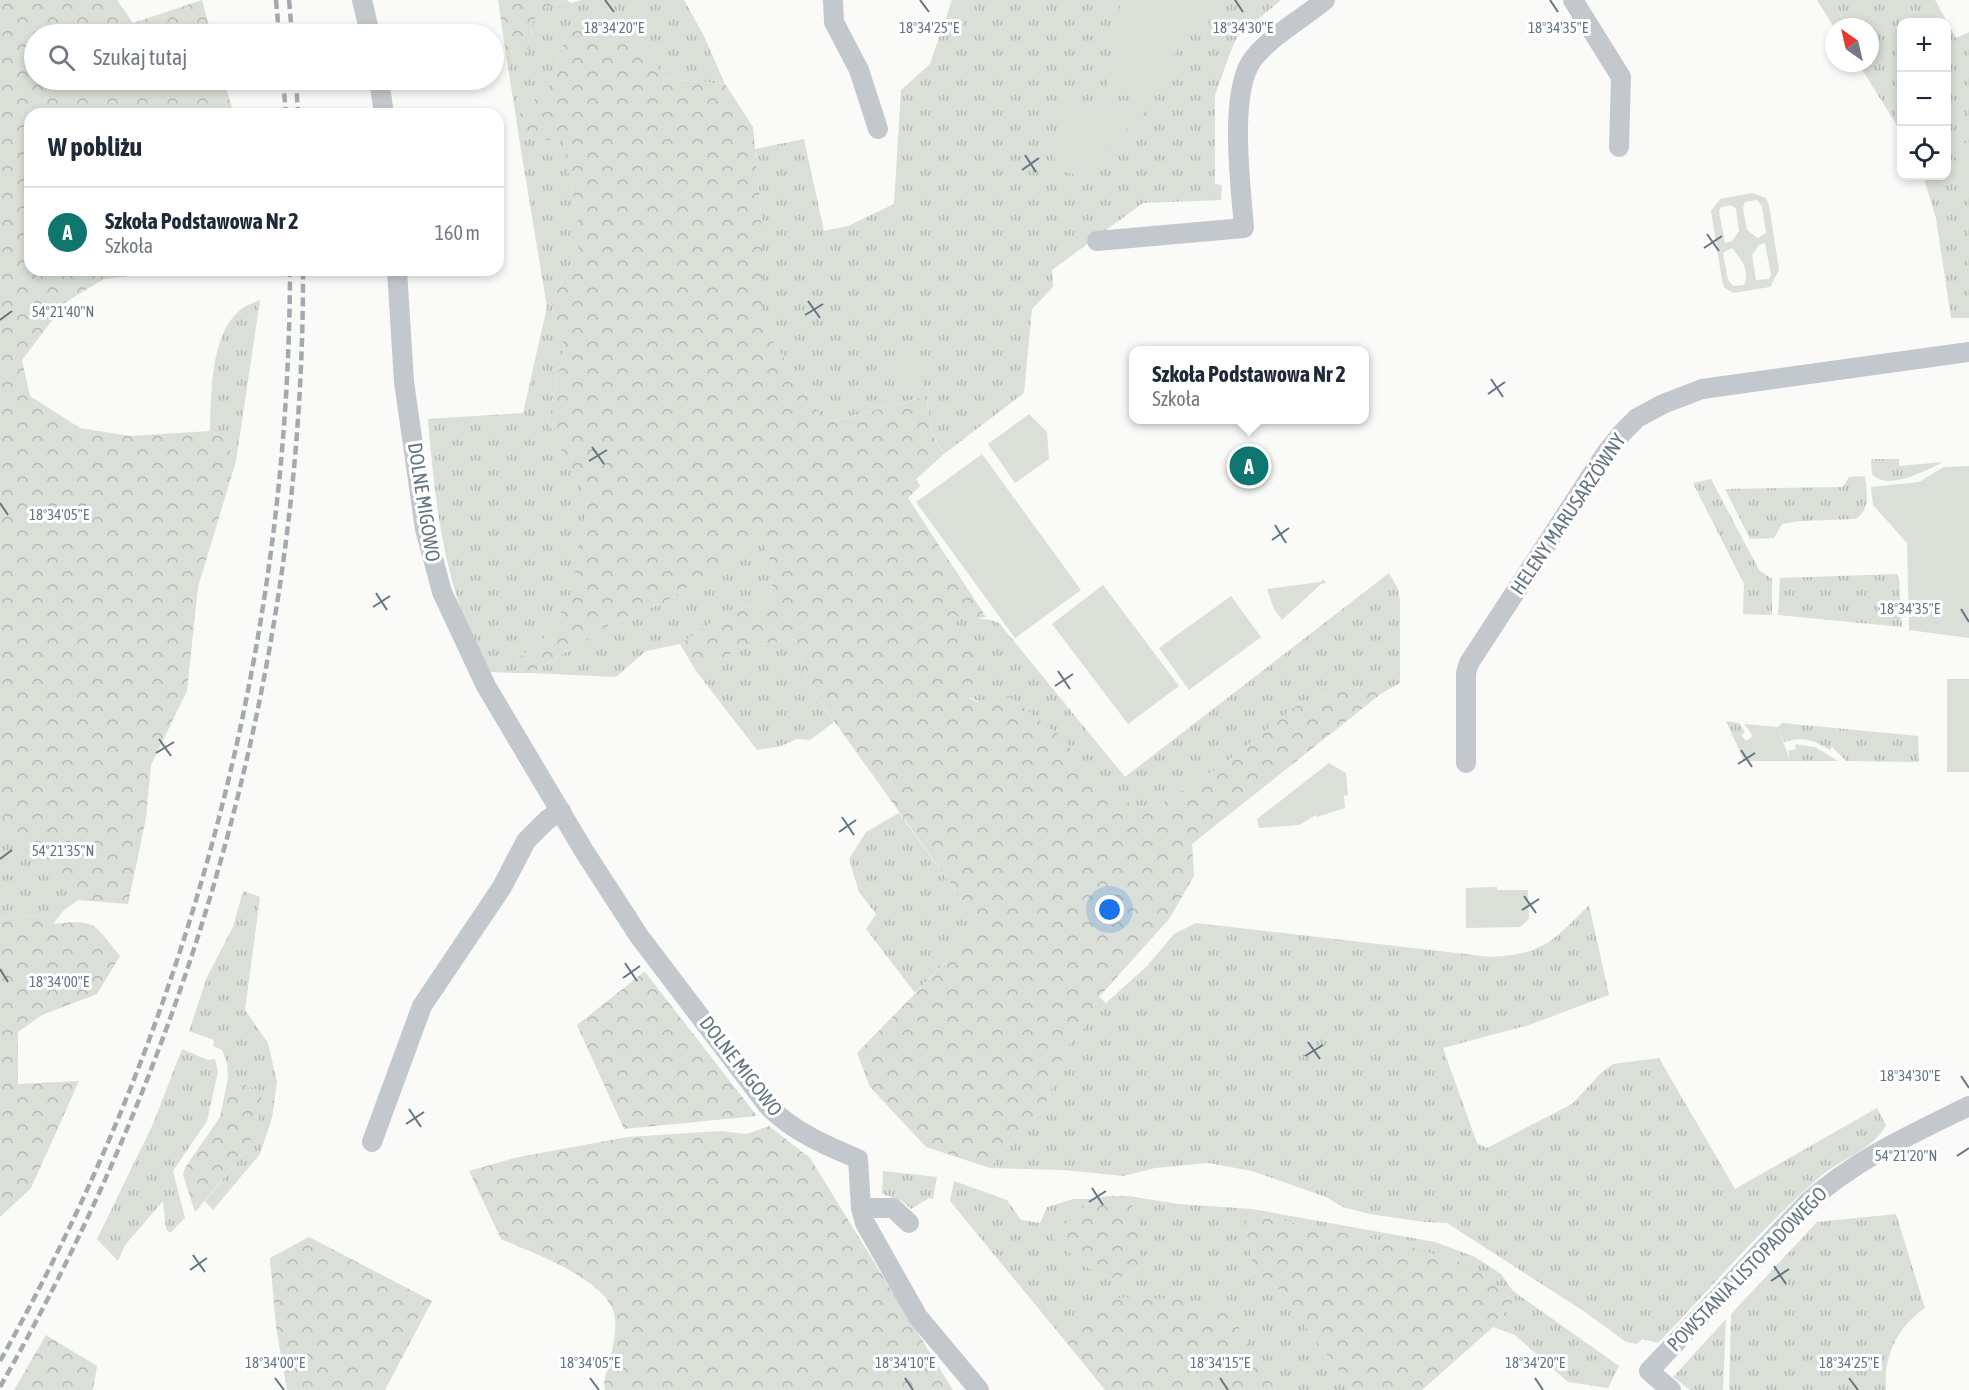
<!DOCTYPE html>
<html lang="pl">
<head>
<meta charset="utf-8">
<style>
	:root { --surface:#fff; --page:#f6f6f7; --text:#1f2937; --muted:#747a83; --line:#e0e1e3; --accent:#0f766e }
	body { margin:0; font-family:"Asap Condensed",sans-serif; background:var(--page); color:var(--text) }
	.controls { position:absolute; right:18px; top:18px; display:grid; overflow:hidden; border-radius:12px; box-shadow:0 3px 9px #0003 }
	.controls button { width:54px; height:54px; display:grid; place-items:center; padding:0; border:0; border-bottom:2px solid var(--line); background:var(--surface); color:var(--text); font:30px sans-serif }
	.compass { position:absolute; left:1825px; top:18px; width:54px; height:54px; border-radius:50%; background:var(--surface); box-shadow:0 3px 9px #0003; rotate:326deg }
	.you { position:absolute; left:1110px; top:910px; width:21px; height:21px; margin:-15px; border:4px solid #fff; border-radius:50%; background:#1a73e8; box-shadow:0 0 0 9px #1a73e833 }
	.badge { display:grid; place-items:center; width:39px; height:39px; border-radius:50%; background:var(--accent); color:#fff; font-size:20px; font-weight:700 }
	.pin { position:absolute; translate:-50% -50%; border:3px solid #fff; box-shadow:0 2px 6px #0006 }
	.popup { position:absolute; left:1129px; top:346px; width:240px; height:78px; box-sizing:border-box; display:grid; place-content:center; border-radius:12px; background:var(--surface); filter:drop-shadow(0 2px 4px #0005); font-size:20px; white-space:nowrap; color:var(--muted) }
	.popup b { font-size:22px; color:var(--text) }
	.popup::after { content:''; position:absolute; left:50%; top:100%; margin-left:-12px; border:12px solid transparent; border-top-color:var(--surface) }
	.list { margin:0; padding:0; list-style:none }
	h2 { display:flex; justify-content:space-between; align-items:center; height:78px; margin:0; padding:0 24px; font-size:26px }
	h2 small { font-size:20px; font-weight:400; color:var(--muted) }
	.list li { display:grid; grid-template-columns:39px 1fr auto; gap:18px; align-items:center; box-sizing:border-box; height:90px; padding:0 24px; border-top:2px solid var(--line) }
	.list b { display:block; font-size:22px; white-space:nowrap }
	.list p { margin:0; font-size:20px; white-space:nowrap; color:var(--muted) }
	.list em { font-size:20px; font-style:normal; color:var(--muted) }
	.icon { flex:none; width:33px; height:33px; fill:none; stroke:currentColor; stroke-width:2; stroke-linecap:round; stroke-linejoin:round }
	.map { position:relative; flex:none; width:1969px; height:1390px; overflow:hidden }
	.search { position:absolute; background:var(--surface); box-shadow:0 3px 9px #0003; left:24px; top:24px; width:480px; height:66px; display:flex; align-items:center; gap:15px; box-sizing:border-box; padding:0 21px; border-radius:33px; color:var(--muted); font-size:22px }
	.panel { position:absolute; background:var(--surface); box-shadow:0 3px 9px #0003; left:24px; top:108px; width:480px; height:168px; border-radius:18px }
	.map>svg:first-child { display:block }
	.grass { fill:url(#grass-tufts) }
	.forest { fill:url(#forest-crowns) }
	.park { fill:#dadfd7; fill-rule:evenodd }
	.lines { fill:none; stroke-linecap:round; stroke-linejoin:round }
	.minor { stroke:#c3c8cc; stroke-width:20 }
	.rail { stroke:#a2aab0; stroke-width:4.5; stroke-dasharray:9 4.5; stroke-linecap:butt }
	.ticks { fill:none; stroke:#657683; stroke-width:2 }
	.labels { text-anchor:middle; stroke-width:6; stroke-linejoin:round; paint-order:stroke }
	.street-label { font-size:20px; fill:#657683; stroke:#fff }
	.ticks-label { font-size:15px; text-anchor:middle; fill:#657683; stroke:#fff; stroke-width:6; stroke-linejoin:round; paint-order:stroke }
</style>
</head>
<body>
<div class="map">
<svg width="1969" height="1390" viewBox="0 0 1969 1390">
	<defs>
		<pattern id="grass-tufts" width="24" height="20" patternUnits="userSpaceOnUse" patternTransform="scale(1.5)"><rect width="24" height="20" fill="#dadfd7"/><path d="M3 7l-1-3M5 7V3M7 7l1-3M15 17l-1-3M17 17v-4M19 17l1-3" fill="none" stroke="#b4b9b4"/></pattern>
		<pattern id="forest-crowns" width="20" height="18" patternUnits="userSpaceOnUse" patternTransform="scale(1.5)"><rect width="20" height="18" fill="#dadfd7"/><path d="M2 6a3 3 0 1 1 6 0M12 15a3 3 0 1 1 6 0" fill="none" stroke="#b4b9b4"/></pattern>
	</defs>
	<rect width="100%" height="100%" fill="#fafaf8"/>
	<!-- grass -->
	<g class="grass">
		<polygon points="567,0 571,3 582,0 684,0 703,34 725,84 666,79 636,39 566,34 554,81 516,117 506,55 517,58 532,33 532,18 542,8"/>
		<path d="M952,0H1281L1237,37L1229,56L1215,95V184L1222,185L1221,200L1143,203L1052,270L1053,287L1032,309L1024,393L944,454C931,437 928,417 927,396L834,421L823,420L762,324V226L755,149L804,139L824,231L848,226L894,204L901,90L930,64Z"/>
		<polygon points="1817,0 1935,0 1956,38 1969,32 1969,318 1951,318 1936,218 1923,176 1946,176 1946,22 1902,22 1901,132 1858,63 1870,63 1870,27 1834,27"/>
		<path d="M519,138L563,140L582,243L551,302L564,347L548,421L565,458L588,499L573,589L553,631L520,657L515,673L489,672C445,596 435,504 428,419L523,413L547,307Z"/>
		<path d="M260,300L236,461L223,437L210,431C211,395 210,336 239,311C244,306 253,303 260,300Z"/>
		<path d="M1871,459H1899V466L1943,462C1927,470 1887,492 1872,474Z"/>
		<path d="M1865,476C1867,493 1871,508 1856,519L1800,521L1782,524L1774,538L1750,539L1725,489L1843,487L1849,477Z"/>
		<polygon points="1711,479 1759,570 1772,579 1772,615 1743,614 1744,584 1693,483"/>
		<polygon points="761,538 774,570 770,602 727,612 680,644 646,651 616,677 532,673 614,622 665,602"/>
		<path d="M1389,573L1398,589L1400,600V683L1382,693L1360,687L1353,688L1331,692L1299,704L1220,767L1159,805L1136,807L1085,775L1064,739L969,697L981,660L949,622L950,614C967,620 983,616 999,623L1125,777Z"/>
		<polygon points="1897,574 1899,578 1902,627 1778,615 1780,578"/>
		<polygon points="795,639 811,689 834,722 810,740 797,739 781,746 757,750 696,671 743,647"/>
		<polygon points="1726,721 1739,723 1745,732 1741,735 1746,741 1744,761"/>
		<path d="M1782,723L1918,736L1919,762L1846,761L1832,747L1830,750C1813,740 1803,736 1784,742L1778,727Z"/>
		<polygon points="1795,744 1815,747 1838,761 1790,761 1788,751 1796,749"/>
		<polygon points="0,813 78,900 63,911 53,924 41,915 0,919"/>
		<polygon points="899,813 981,926 915,993 866,929 876,914 859,892 849,859 866,832"/>
		<polygon points="243,891 260,897 245,1010 268,1043 277,1082 272,1118 260,1154 213,1210 205,1201 245,1152 262,1092 228,1077 227,1063 222,1050 213,1046 214,1040 189,1031 207,977 233,927"/>
		<path d="M1589,905L1609,995L1529,1025L1443,1048L1477,1143L1487,1148L1572,1104L1602,1072L1613,1064L1659,1058L1735,1189L1877,1108L1886,1125C1873,1150 1843,1158 1822,1175C1763,1226 1712,1287 1658,1343L1642,1339L1637,1344L1626,1342L1585,1312L1447,1223L1424,1222L1370,1214L1343,1207L1326,1197L1252,1171L1208,1163L1155,1168L1123,1176L1064,1170L990,1168L1005,1147L1044,1109L1066,1048L1106,1003L1147,966L1174,934L1196,923L1491,957C1544,954 1553,941 1589,905Z"/>
		<polygon points="182,1049 208,1060 215,1059 218,1072 207,1121 173,1171 185,1218 170,1233 166,1229 163,1201 125,1245 118,1261 97,1239 153,1124"/>
		<polygon points="883,1171 937,1177 933,1199 929,1198 911,1209 902,1201 882,1194"/>
		<polygon points="954,1181 1007,1200 1021,1220 1040,1223 1047,1207 1073,1199 1093,1199 1052,1237 1104,1276 1123,1277 1139,1267 1135,1214 1129,1196 1178,1204 1252,1209 1435,1242 1475,1257 1501,1274 1513,1291 1619,1366 1608,1388 1568,1382 1515,1335 1493,1327 1513,1302 1408,1246 1260,1216 1246,1232 1254,1271 1287,1295 1298,1316 1353,1390 1276,1390 1231,1314 1100,1297 1066,1342 950,1201"/>
		<path d="M1896,1214L1925,1308C1897,1327 1883,1357 1886,1390H1729L1731,1314L1817,1222Z"/>
		<polygon points="1726,1319 1723,1390 1690,1390 1673,1377"/>
	</g>
	<!-- forest -->
	<g class="forest">
		<polygon points="0,0 117,0 133,23 202,0 211,34 34,34 34,80 224,80 233,112 30,114 30,270 137,270 137,275 104,279 66,302 22,360 30,396 80,428 130,436 210,431 223,437 236,461 198,587 187,691 151,765 146,818 128,904 78,900 0,813"/>
		<path d="M498,0H567C527,13 537,13 528,51L517,58L506,55Z"/>
		<path d="M588,25L636,38L666,79L725,84L753,127L762,226V324L823,420L835,421L927,396C928,416 930,437 944,454L916,479L920,486L908,498L986,617L968,620L950,614L949,622L977,642L981,660L969,698L977,702L1003,692L1064,739L1086,775L1136,807L1159,805L1220,767L1299,704L1331,692L1353,688L1360,687L1382,693L1192,844L1194,876L1169,919L1099,997L1106,1003L1066,1048L1044,1109L1005,1147L990,1168L926,1147L870,1087L857,1053L981,926L811,689L795,639L743,647L696,671L680,644L727,612L770,602L774,570L761,539L665,602L614,622L532,673H515L520,657L553,631L572,589L588,500L565,458L548,421L564,347L551,302L582,243L563,141L519,138L516,117L554,81L566,34Z"/>
		<path d="M42,915L53,924C97,919 93,923 120,956L97,994L42,1015L18,1032V1084L79,1081L31,1188L0,1217V919Z"/>
		<polygon points="644,972 645,972 757,1116 624,1129 577,1025"/>
		<polygon points="228,1077 262,1092 258,1124 245,1152 195,1212 183,1175 185,1168 220,1117"/>
		<path d="M769,1126L810,1158L953,1390H605L604,1382C609,1362 617,1339 615,1318C611,1280 532,1253 501,1239L469,1171L514,1158L627,1137L720,1131L747,1134Z"/>
		<path d="M1108,1196H1129L1135,1214L1140,1218L1139,1267C1134,1270 1127,1275 1122,1277C1095,1282 1070,1252 1051,1237L1093,1199Z"/>
		<polygon points="1260,1216 1408,1246 1476,1267 1513,1302 1493,1327 1422,1390 1353,1390 1298,1316 1287,1295 1254,1271 1246,1232 1246,1219"/>
		<polygon points="309,1237 432,1301 385,1390 287,1390 276,1327 270,1258"/>
		<polygon points="1100,1297 1180,1299 1231,1314 1276,1390 1105,1390 1066,1342"/>
		<polygon points="46,1335 97,1366 93,1390 14,1390"/>
	</g>
	<!-- park -->
	<g class="park">
		<path d="M1121,0H1222C1188,21 1172,60 1154,95L1105,96Z"/>
		<polygon points="1061,99 1150,108 1077,175 1054,169"/>
		<polygon points="1969,142 1969,197 1965,198 1953,146"/>
		<path d="M1752,193L1766,198L1769,205L1779,270L1770,287L1733,293L1724,287L1722,280L1711,211L1720,199ZM1757,200L1762,206L1766,233L1758,238L1747,230L1743,208L1745,202ZM1731,205L1736,209L1739,231L1732,241L1725,243L1719,211L1721,207ZM1765,243L1771,275L1769,279L1756,280L1752,255L1759,245ZM1732,248C1740,258 1751,270 1744,285L1733,286L1728,280L1723,253Z"/>
		<polygon points="922,361 924,394 895,396 893,363"/>
		<polygon points="1029,414 1047,432 1049,459 1015,483 988,444"/>
		<polygon points="982,454 1081,590 1015,638 916,502"/>
		<polygon points="1969,466 1969,638 1909,630 1907,543 1873,505 1871,487 1919,482 1944,467"/>
		<polygon points="1323,579 1326,583 1321,584 1282,620 1274,609 1267,589 1321,582"/>
		<polygon points="1103,585 1179,686 1128,724 1052,624"/>
		<polygon points="1231,596 1261,637 1189,690 1159,648"/>
		<rect x="1947" y="679" width="22" height="93"/>
		<polygon points="1744,724 1778,727 1790,761 1744,761 1746,741 1753,736"/>
		<polygon points="1329,763 1346,773 1348,795 1344,796 1345,808 1317,817 1316,815 1299,825 1259,828 1257,819"/>
		<polygon points="1497,887 1497,890 1528,890 1529,919 1520,927 1466,928 1466,888"/>
	</g>
	<g class="lines">
		<!-- minor -->
		<g class="minor">
			<polyline points="362,0 370,34"/>
			<polyline points="833,0 834,22 859,70 878,129"/>
			<polyline points="1573,0 1621,77 1619,147"/>
			<polyline points="379,80 384,114"/>
			<path d="M1097,241L1244,228C1241,187 1228,92 1253,59C1271,36 1302,19 1325,0"/>
			<path d="M397,270L404,382L425,529L442,592L486,686L584,851L639,936L768,1106C794,1132 825,1145 858,1159L861,1208L865,1223L918,1317L979,1390"/>
			<polyline points="1466,763 1466,673 1469,663 1606,453 1622,433 1637,418 1663,404 1702,389 1969,352"/>
			<polyline points="372,1142 422,1006 502,887 526,841 547,820 561,811"/>
			<polyline points="861,1208 893,1208 909,1223"/>
			<path d="M1671,1390L1649,1371L1807,1203C1854,1160 1912,1134 1969,1106"/>
		</g>
		<!-- rail -->
		<g class="rail">
			<polyline points="276,0 279,34"/>
			<polyline points="289,0 292,34"/>
			<polyline points="283,80 286,114"/>
			<polyline points="296,80 298,114"/>
			<path d="M0,1361C187,1029 289,651 290,270"/>
			<path d="M0,1387C193,1048 304,661 303,270"/>
		</g>
	</g>
	<!-- ticks -->
	<path class="ticks" d="M605,0L614,12M920,0L929,12M1235,0L1243,12M1550,0L1558,12M1025,155L1036,172M1022,170L1039,158M1707,234L1719,251M1704,248L1722,236M808,301L820,318M805,315L823,304M0,320L12,311M1491,379L1503,397M1488,394L1505,382M592,447L604,464M589,461L607,450M0,503L8,515M1275,525L1286,543M1272,540L1289,528M376,593L387,610M373,607L390,596M1961,609L1969,622M1058,671L1070,689M1055,686L1073,674M159,739L171,756M1741,750L1752,767M156,753L174,742M1738,764L1755,753M842,817L854,835M839,832L856,820M0,859L12,850M1524,896L1536,913M1522,910L1539,899M625,963L637,981M0,969L8,982M623,978L640,966M1308,1042L1320,1059M1305,1056L1323,1045M1961,1076L1969,1088M409,1109L421,1127M406,1124L424,1112M1957,1156L1969,1148M1092,1188L1103,1205M1089,1202L1106,1191M193,1255L205,1272M1774,1266L1786,1284M190,1270L207,1258M1771,1281L1789,1269M275,1378L284,1390M590,1378L599,1390M905,1378L913,1390M1220,1378L1228,1390M1535,1378L1543,1390M1849,1378L1858,1390"/>
	<g class="labels">
		<!-- street labels -->
		<g class="street-label">
			<text transform="translate(424 502) rotate(81)" y="7">DOLNE MIGOWO</text>
			<text transform="translate(1568 514) rotate(-56)" y="7">HELENY MARUSARZÓWNY</text>
			<text transform="translate(741 1066) rotate(52)" y="7">DOLNE MIGOWO</text>
			<text transform="translate(1747 1269) rotate(-46)" y="7">POWSTANIA LISTOPADOWEGO</text>
		</g>
	</g>
	<g class="ticks-label">
		<text x="614" y="33">18°34'20"E</text>
		<text x="929" y="33">18°34'25"E</text>
		<text x="1243" y="33">18°34'30"E</text>
		<text x="1558" y="33">18°34'35"E</text>
		<text x="63" y="317">54°21'40"N</text>
		<text x="59" y="520">18°34'05"E</text>
		<text x="1910" y="614">18°34'35"E</text>
		<text x="63" y="856">54°21'35"N</text>
		<text x="59" y="987">18°34'00"E</text>
		<text x="1910" y="1081">18°34'30"E</text>
		<text x="1906" y="1161">54°21'20"N</text>
		<text x="275" y="1368">18°34'00"E</text>
		<text x="590" y="1368">18°34'05"E</text>
		<text x="905" y="1368">18°34'10"E</text>
		<text x="1220" y="1368">18°34'15"E</text>
		<text x="1535" y="1368">18°34'20"E</text>
		<text x="1849" y="1368">18°34'25"E</text>
	</g>
</svg>
<div class="controls">
<button>+</button>
<button>−</button>
<button><svg class="icon" aria-label="locate" viewBox="0 0 24 24"><circle cx="12" cy="12" r="6"/><path d="M12 2v4M12 18v4M2 12h4M18 12h4"/></svg></button>
</div>
<svg class="compass" viewBox="-18 -18 36 36"><path d="M0-13l5 13h-10z" fill="#e53935"/><path d="M0 13l5-13h-10z" fill="#747a83"/></svg>
<div class="you"></div>
<div class="pin badge" style="left:1249px;top:466px">A</div>
<div class="popup"><b>Szkoła Podstawowa Nr 2</b>Szkoła</div>
<div class="search"><svg class="icon" aria-label="search" viewBox="0 0 24 24"><circle cx="10" cy="10" r="6"/><path d="M15 15l6 6"/></svg>Szukaj tutaj</div>
<section class="panel">
<h2>W pobliżu<small></small></h2>
<ul class="list">
<li><span class="badge">A</span><div><b>Szkoła Podstawowa Nr 2</b><p>Szkoła</p></div><em>160 m</em></li>
</ul>
</section>
</div>
</body>
</html>
